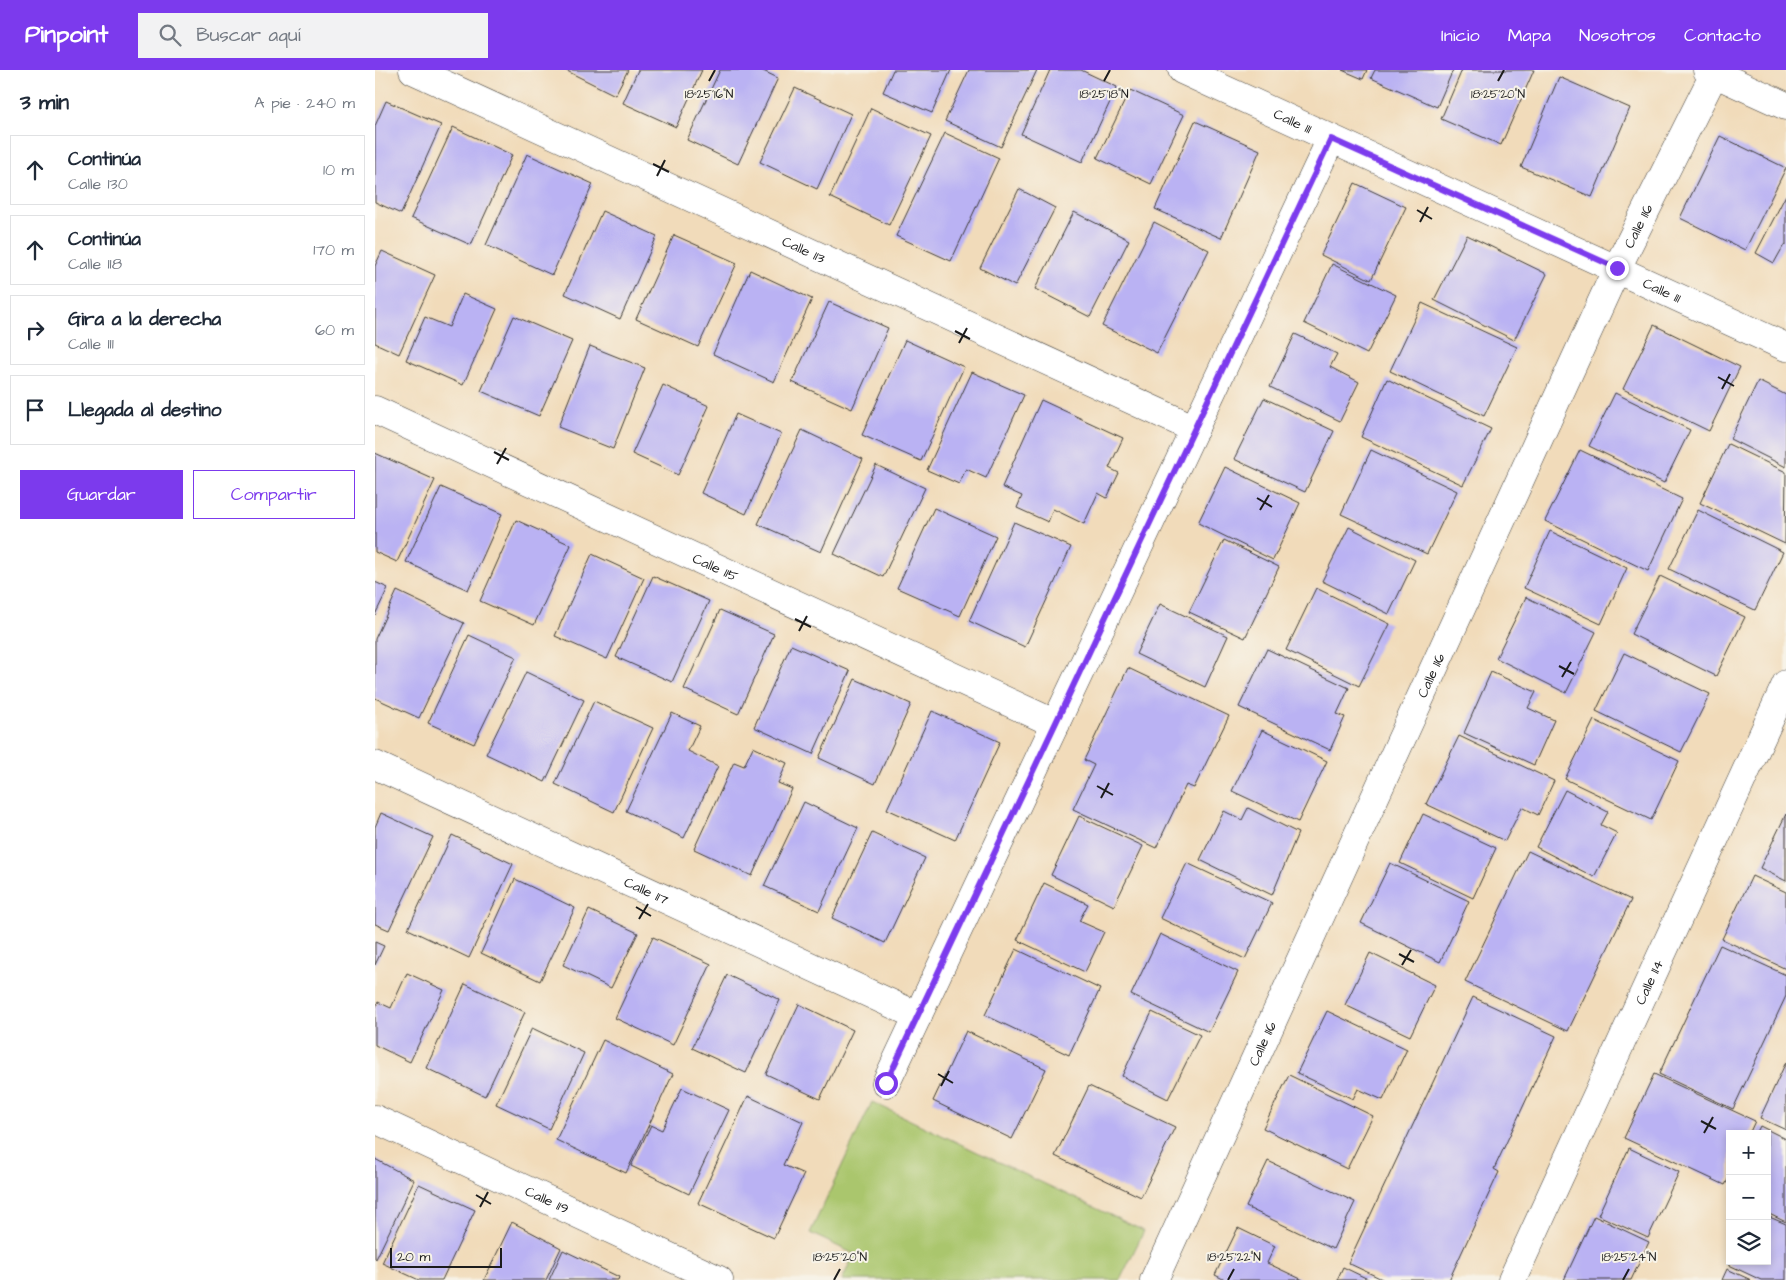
<!DOCTYPE html>
<html lang="es">
<head>
<meta charset="utf-8">
<style>
	:root { --surface:#fff; --page:#f2f2f3; --text:#1f2937; --muted:#747a83; --line:#e0e1e3; --accent:#7c3aed }
	body { margin:0; font-family:"Architects Daughter",sans-serif; background:var(--page); color:var(--text) }
	.controls { position:absolute; right:15px; bottom:15px; display:grid; overflow:hidden; border-radius:0px; box-shadow:0 2px 8px #0003 }
	.controls button { width:45px; height:45px; display:grid; place-items:center; padding:0; border:0; border-bottom:1px solid var(--line); background:var(--surface); color:var(--text); font:25px sans-serif }
	.scale { position:absolute; left:15px; bottom:12px; width:112px; box-sizing:border-box; padding-left:5px; border:2px solid #1c1c1c; border-top:0; font-size:14px; line-height:18px; white-space:nowrap; color:#1c1c1c; -webkit-text-stroke:4px #f7f3e8; paint-order:stroke }
	.stop { position:absolute; width:15px; height:15px; margin:-11px; border:4px solid #7c3aed; border-radius:50%; background:#fff }
	.stop.end { background:#7c3aed; border-color:#fff; box-shadow:0 1px 5px #0008 }
	.list { margin:0; padding:0; list-style:none }
	h2 { display:flex; justify-content:space-between; align-items:center; height:65px; margin:0; padding:0 20px; font-size:21px }
	h2 small { font-size:16px; font-weight:400; color:var(--muted) }
	.list li { display:grid; grid-template-columns:32px 1fr auto; gap:15px; align-items:center; box-sizing:border-box; height:70px; margin:0 10px 10px; padding:0 10px; border:1px solid var(--line); border-radius:0px }
	.list b { display:block; font-size:19px; white-space:nowrap }
	.list p { margin:0; font-size:16px; white-space:nowrap; color:var(--muted) }
	.list em { font-size:16px; font-style:normal; color:var(--muted) }
	.actions { display:flex; gap:10px; padding:15px 20px }
	.actions a { flex:1; padding:11px 0; border:1px solid var(--accent); border-radius:0px; text-align:center; font-size:18px; color:var(--accent) }
	.actions .main { background:var(--accent); color:#fff }
	.icon { flex:none; width:28px; height:28px; fill:none; stroke:currentColor; stroke-width:2; stroke-linecap:round; stroke-linejoin:round }
	.map { position:relative; flex:none; width:1411px; height:1210px; overflow:hidden }
	header { display:flex; align-items:center; gap:30px; box-sizing:border-box; height:70px; padding:0 25px; background:var(--accent); color:#fff }
	header strong { font-size:24px }
	nav { display:flex; gap:28px; margin-inline-start:auto; font-size:18px }
	.search { width:350px; height:45px; background:var(--page); display:flex; align-items:center; gap:12px; box-sizing:border-box; padding:0 18px; border-radius:0px; color:var(--muted); font-size:19px }
	main { display:flex }
	aside { flex:1; background:var(--surface) }
	.map>svg:first-child { display:block }
	.green { fill:#aac66d; stroke:#637144 }
	.building { fill:#bab2f3 }
	.lines { fill:none; stroke-linecap:round; stroke-linejoin:round }
	.minor-casing { stroke:#3c3934; stroke-width:29 }
	.minor { stroke:#fff; stroke-width:28 }
	.route { stroke:#7c3aed; stroke-width:6 }
	.ticks { fill:none; stroke:#1c1c1c; stroke-width:2 }
	.labels { text-anchor:middle; stroke-width:4; stroke-linejoin:round; paint-order:stroke }
	.street-label { font-size:14px; fill:#1c1c1c; stroke:#f7f3e8 }
	.ticks-label { font-size:12px; text-anchor:middle; fill:#1c1c1c; stroke:#f7f3e8; stroke-width:4; stroke-linejoin:round; paint-order:stroke }
</style>
</head>
<body>
<header>
<strong>Pinpoint</strong>
<div class="search"><svg class="icon" aria-label="search" viewBox="0 0 24 24"><circle cx="10" cy="10" r="6"/><path d="M15 15l6 6"/></svg>Buscar aquí</div>
<nav><a>Inicio</a><a>Mapa</a><a>Nosotros</a><a>Contacto</a></nav>
</header>
<main>
<aside>
<h2>3 min<small>A pie · 240 m</small></h2>
<ul class="list">
<li><svg class="icon" aria-label="ahead" viewBox="0 0 24 24"><path d="M12 20V5M6 11l6-6 6 6"/></svg><div><b>Continúa</b><p>Calle 130</p></div><em>10 m</em></li>
<li><svg class="icon" aria-label="ahead" viewBox="0 0 24 24"><path d="M12 20V5M6 11l6-6 6 6"/></svg><div><b>Continúa</b><p>Calle 118</p></div><em>170 m</em></li>
<li><svg class="icon" aria-label="right" viewBox="0 0 24 24"><path d="M7 20v-9h11M14 6l5 5-5 5"/></svg><div><b>Gira a la derecha</b><p>Calle 111</p></div><em>60 m</em></li>
<li><svg class="icon" aria-label="arrive" viewBox="0 0 24 24"><path d="M6 21V4h12l-3 4 3 4H6"/></svg><div><b>Llegada al destino</b></div></li>
</ul>
<div class="actions"><a class="main">Guardar</a><a>Compartir</a></div>
</aside>
<div class="map">
<svg width="1411" height="1210" viewBox="0 0 1411 1210">
	<rect width="100%" height="100%" fill="#f7f3e8"/>
	<filter id="ink" filterUnits="userSpaceOnUse"><feTurbulence type="fractalNoise" baseFrequency=".02" numOctaves="2"/><feDisplacementMap in="SourceGraphic" scale="10" xChannelSelector="R" yChannelSelector="G"/><feConvolveMatrix kernelMatrix="1 2 1 2 8 2 1 2 1" color-interpolation-filters="sRGB"/></filter>
	<filter id="wash" filterUnits="userSpaceOnUse"><feTurbulence type="fractalNoise" baseFrequency=".0096" numOctaves="4" result="noise"/><feDisplacementMap in="SourceGraphic" scale="20" xChannelSelector="R" yChannelSelector="G"/><feGaussianBlur stdDeviation="1.12" result="paint"/><feColorMatrix in="noise" values="0 0 0 0 0 0 0 0 0 0 0 0 0 0 0 0 0 1.4 0 .05"/><feComposite in="paint" operator="in"/></filter>
	<g filter="url(#wash)">
		<rect width="100%" height="100%" fill="#f1dbba"/>
		<!-- green -->
		<polygon class="green" points="497,1032 769,1161 745,1210 467,1210 479,1184 435,1163"/>
		<g id="blocks">
			<!-- building -->
			<g class="building">
				<polygon points="190,0 253,0 240,25"/>
				<polygon points="263,0 327,0 301,57 248,33"/>
				<polygon points="345,0 386,0 403,8 363,94 312,70"/>
				<polygon points="518,0 576,0 557,43 508,22"/>
				<polygon points="594,0 662,0 626,77 570,51"/>
				<polygon points="675,0 706,0 742,17 707,92 646,64"/>
				<polygon points="967,0 992,0 988,9"/>
				<polygon points="1000,0 1078,0 1062,37 996,8"/>
				<polygon points="1087,0 1159,0 1126,75 1066,49"/>
				<polygon points="1184,7 1255,38 1217,127 1146,97"/>
				<polygon points="420,18 476,44 442,119 385,92"/>
				<polygon points="755,20 809,45 776,114 722,88"/>
				<polygon points="11,31 66,55 26,144 0,132 0,56"/>
				<polygon points="496,38 556,66 514,155 455,127"/>
				<polygon points="820,51 885,80 846,168 780,139"/>
				<polygon points="78,57 137,85 96,175 36,148"/>
				<polygon points="570,63 624,88 576,191 521,166"/>
				<polygon points="1345,66 1411,98 1370,180 1305,148"/>
				<polygon points="152,84 218,114 177,205 111,175"/>
				<polygon points="980,113 1031,137 996,210 946,185"/>
				<polygon points="644,119 680,138 640,216 605,198"/>
				<polygon points="1411,125 1411,176 1409,175 1399,193 1381,183"/>
				<polygon points="227,141 282,166 245,249 190,224"/>
				<polygon points="699,142 754,170 715,247 660,219"/>
				<polygon points="779,152 834,180 782,283 727,256"/>
				<polygon points="299,165 362,193 323,277 261,249"/>
				<polygon points="1092,165 1172,204 1139,270 1059,230"/>
				<polygon points="7,181 60,205 24,284 0,273 0,196"/>
				<polygon points="957,194 1021,225 992,284 929,253"/>
				<polygon points="375,200 437,229 399,312 338,284"/>
				<polygon points="88,224 122,239 88,315 31,290 50,247 74,257"/>
				<polygon points="454,232 513,258 477,339 417,312"/>
				<polygon points="1047,233 1142,277 1109,346 1015,301"/>
				<polygon points="139,246 197,271 164,346 106,321"/>
				<polygon points="1279,255 1365,297 1334,361 1248,319"/>
				<polygon points="920,264 962,284 955,297 984,312 965,351 895,317"/>
				<polygon points="530,270 589,297 546,391 487,365"/>
				<polygon points="215,276 270,298 238,379 183,357"/>
				<polygon points="597,302 649,325 611,408 591,399 584,414 552,400"/>
				<polygon points="1012,309 1116,359 1088,415 986,367"/>
				<polygon points="1383,311 1411,325 1411,397 1355,369"/>
				<polygon points="288,315 334,336 303,405 257,384"/>
				<polygon points="1240,323 1315,360 1289,413 1214,376"/>
				<polygon points="889,328 959,361 930,422 859,389"/>
				<polygon points="666,330 748,368 734,398 744,403 732,428 723,423 709,454 678,439 673,452 642,438 647,426 627,417"/>
				<polygon points="361,344 406,364 371,444 326,423"/>
				<polygon points="427,360 488,389 446,482 383,454"/>
				<polygon points="1353,374 1411,402 1410,474 1325,433"/>
				<polygon points="996,380 1082,421 1052,484 966,444"/>
				<polygon points="1205,380 1307,429 1273,501 1170,451"/>
				<polygon points="0,383 60,410 22,492 0,482"/>
				<polygon points="501,395 550,418 508,507 459,484"/>
				<polygon points="850,397 925,433 898,490 823,453"/>
				<polygon points="66,417 127,444 93,520 31,492"/>
				<polygon points="559,438 621,466 585,546 522,518"/>
				<polygon points="1323,440 1408,482 1380,540 1294,499"/>
				<polygon points="141,450 196,475 159,555 105,531"/>
				<polygon points="639,452 696,477 650,577 594,551"/>
				<polygon points="974,457 1040,490 1014,544 947,511"/>
				<polygon points="1175,461 1252,498 1226,554 1149,518"/>
				<polygon points="849,470 904,497 870,568 814,542"/>
				<polygon points="217,484 269,508 232,589 180,566"/>
				<polygon points="278,506 334,531 297,612 241,587"/>
				<polygon points="1285,506 1370,547 1341,606 1256,564"/>
				<polygon points="0,512 13,518 0,545"/>
				<polygon points="941,518 1015,554 984,616 911,580"/>
				<polygon points="22,521 89,553 44,648 0,628 0,569"/>
				<polygon points="1151,527 1221,562 1191,623 1121,588"/>
				<polygon points="785,534 853,566 830,617 761,584"/>
				<polygon points="345,540 399,564 363,644 309,619"/>
				<polygon points="94,565 141,587 99,674 53,653"/>
				<polygon points="416,575 475,601 438,684 379,657"/>
				<polygon points="892,579 974,618 962,644 970,647 955,680 864,637"/>
				<polygon points="1249,583 1335,624 1306,682 1221,641"/>
				<polygon points="753,598 854,646 819,718 811,715 781,778 698,739 719,695 709,690"/>
				<polygon points="151,602 209,630 170,712 111,684"/>
				<polygon points="1116,602 1161,622 1153,638 1179,650 1159,695 1089,663"/>
				<polygon points="480,609 536,634 500,714 444,688"/>
				<polygon points="219,631 278,658 239,742 180,714"/>
				<polygon points="557,641 625,672 580,770 512,739"/>
				<polygon points="297,643 325,656 313,681 343,696 309,768 251,741"/>
				<polygon points="1219,650 1304,691 1276,750 1190,709"/>
				<polygon points="887,660 952,691 923,752 857,721"/>
				<polygon points="1084,666 1179,711 1163,745 1147,737 1130,771 1051,734"/>
				<polygon points="378,677 412,693 403,713 417,719 377,806 319,779 359,692 369,696"/>
				<polygon points="1190,720 1233,742 1226,755 1242,763 1219,807 1161,777"/>
				<polygon points="429,732 483,758 444,841 389,816"/>
				<polygon points="873,738 923,763 897,825 825,790 849,741 867,750"/>
				<polygon points="6,743 58,767 14,860 0,854 0,757"/>
				<polygon points="1048,744 1121,778 1098,828 1025,793"/>
				<polygon points="1411,744 1411,811 1385,798"/>
				<polygon points="704,746 768,776 739,836 676,805"/>
				<polygon points="497,763 550,788 510,873 457,848"/>
				<polygon points="77,765 138,794 94,888 33,859"/>
				<polygon points="1153,781 1256,830 1193,961 1090,912"/>
				<polygon points="812,793 897,833 870,889 785,848"/>
				<polygon points="1015,793 1094,831 1065,892 986,853"/>
				<polygon points="1377,806 1411,822 1411,899 1347,869"/>
				<polygon points="140,809 200,838 165,911 106,883"/>
				<polygon points="669,813 713,834 704,851 729,862 710,902 642,870"/>
				<polygon points="214,840 263,863 236,918 188,895"/>
				<polygon points="785,864 863,902 834,962 756,925"/>
				<polygon points="278,867 336,894 298,975 240,948"/>
				<polygon points="0,872 9,876 0,895"/>
				<polygon points="1345,875 1411,905 1411,926 1358,1039 1284,1004"/>
				<polygon points="641,879 725,919 694,985 610,945"/>
				<polygon points="995,883 1060,915 1035,966 970,935"/>
				<polygon points="32,903 69,920 35,992 0,975 0,939 3,932 16,938"/>
				<polygon points="352,905 405,930 371,1003 317,978"/>
				<polygon points="90,914 150,942 110,1026 51,998"/>
				<polygon points="1098,927 1181,966 1119,1099 1124,1102 1074,1210 1009,1210 973,1193"/>
				<polygon points="424,934 478,960 445,1029 391,1004"/>
				<polygon points="952,941 1032,979 1008,1030 983,1019 978,1029 922,1003"/>
				<polygon points="777,942 825,965 793,1029 747,1006"/>
				<polygon points="157,958 209,983 174,1059 121,1034"/>
				<polygon points="591,961 671,999 637,1069 558,1031"/>
				<polygon points="228,970 298,1004 251,1103 181,1070"/>
				<polygon points="1411,992 1411,1060 1385,1048"/>
				<polygon points="1279,1004 1380,1051 1374,1064 1355,1064 1355,1106 1350,1115 1249,1068"/>
				<polygon points="914,1005 998,1046 972,1099 888,1058"/>
				<polygon points="714,1016 800,1057 766,1127 680,1086"/>
				<polygon points="307,1018 354,1040 314,1124 256,1096 276,1055 287,1060"/>
				<polygon points="373,1026 428,1052 408,1095 429,1104 399,1168 323,1133"/>
				<polygon points="1385,1056 1411,1069 1411,1152 1392,1143 1392,1064 1381,1064"/>
				<polygon points="1254,1078 1304,1102 1273,1168 1223,1145"/>
				<polygon points="0,1089 39,1110 1,1189 0,1188"/>
				<polygon points="893,1091 980,1132 958,1179 871,1137"/>
				<polygon points="44,1114 100,1140 67,1210 44,1210 7,1193"/>
				<polygon points="1219,1146 1274,1172 1256,1210 1189,1210"/>
				<polygon points="1392,1146 1411,1154 1411,1210 1386,1210 1354,1195 1356,1191 1392,1191"/>
				<polygon points="137,1152 186,1178 171,1210 109,1210"/>
				<polygon points="863,1158 900,1176 892,1193 928,1210 850,1210 840,1205"/>
				<polygon points="188,1180 244,1207 243,1210 174,1210"/>
				<polygon points="968,1197 995,1210 962,1210"/>
				<polygon points="1352,1199 1376,1210 1347,1210"/>
			</g>
		</g>
	</g>
	<g filter="url(#ink)">
		<use href="#blocks" fill-opacity="0" stroke="#3c3934" stroke-width="1"/>
		<g class="lines">
			<defs>
				<g id="minor">
					<path id="s1" d="M38,0L820,359"/>
					<path id="s2" d="M807,0L1411,277"/>
					<polyline points="1332,0 1411,36"/>
					<path id="s3" d="M0,340L681,654"/>
					<path id="s4" d="M0,695L543,946"/>
					<polyline points="511,1013 956,69"/>
					<path id="s5" d="M0,1049L344,1210"/>
					<path id="s6" d="M779,1210L1242,198L1339,4"/>
					<path id="s7" d="M1137,1210L1411,614"/>
				</g>
			</defs>
			<!-- minor casing -->
			<use href="#minor" class="minor-casing"/>
			<!-- minor -->
			<use href="#minor" class="minor"/>
		</g>
	</g>
	<g class="lines" filter="url(#ink)">
		<!-- route -->
		<polyline class="route" points="511,1013 956,69 1242,198"/>
	</g>
	<!-- ticks -->
	<path class="ticks" d="M334,11L340,0M729,11L735,0M1123,11L1129,0M278,94L294,102M282,106L290,90M1042,140L1057,149M1045,152L1053,137M580,261L595,269M584,273L592,258M1343,307L1359,316M1347,319L1355,304M119,382L134,390M122,394L131,378M882,428L897,437M885,440L894,425M420,549L436,557M424,561L432,546M1184,596L1199,604M1187,607L1196,592M722,716L738,725M726,728L734,713M261,837L276,846M264,849L273,834M1024,884L1039,892M1027,895L1036,880M563,1004L578,1013M566,1016L574,1001M1326,1051L1341,1059M1329,1063L1338,1047M101,1125L116,1134M105,1137L113,1122M459,1210L465,1199M853,1210L859,1199M1248,1210L1254,1199"/>
	<g class="labels">
		<!-- street labels -->
		<g class="street-label">
			<text dy="5" stroke="none"><textPath href="#s2" startOffset="122">Calle 111</textPath></text>
			<text dy="5" stroke="none"><textPath href="#s6" startOffset="1160">Calle 116</textPath></text>
			<text dy="5" stroke="none"><textPath href="#s1" startOffset="430">Calle 113</textPath></text>
			<text dy="5" stroke="none"><textPath href="#s2" startOffset="528">Calle 111</textPath></text>
			<text dy="5" stroke="none"><textPath href="#s3" startOffset="375">Calle 115</textPath></text>
			<text dy="5" stroke="none"><textPath href="#s6" startOffset="665">Calle 116</textPath></text>
			<text dy="5" stroke="none"><textPath href="#s4" startOffset="299">Calle 117</textPath></text>
			<text dy="5" stroke="none"><textPath href="#s7" startOffset="328">Calle 114</textPath></text>
			<text dy="5" stroke="none"><textPath href="#s6" startOffset="260">Calle 116</textPath></text>
			<text dy="5" stroke="none"><textPath href="#s5" startOffset="190">Calle 119</textPath></text>
		</g>
	</g>
	<g class="ticks-label">
		<text x="334" y="28">18°25'16"N</text>
		<text x="729" y="28">18°25'18"N</text>
		<text x="1123" y="28">18°25'20"N</text>
		<text x="465" y="1191">18°25'20"N</text>
		<text x="859" y="1191">18°25'22"N</text>
		<text x="1254" y="1191">18°25'24"N</text>
	</g>
</svg>
<div class="controls">
<button>+</button>
<button>−</button>
<button><svg class="icon" aria-label="layers" viewBox="0 0 24 24"><path d="M12 4l9 5-9 5-9-5zM3 14l9 5 9-5"/></svg></button>
</div>
<div class="scale">20 m</div>
<div class="stop" style="left:511px;top:1013px"></div>
<div class="stop end" style="left:1242px;top:198px"></div>
</div>
</main>
</body>
</html>
